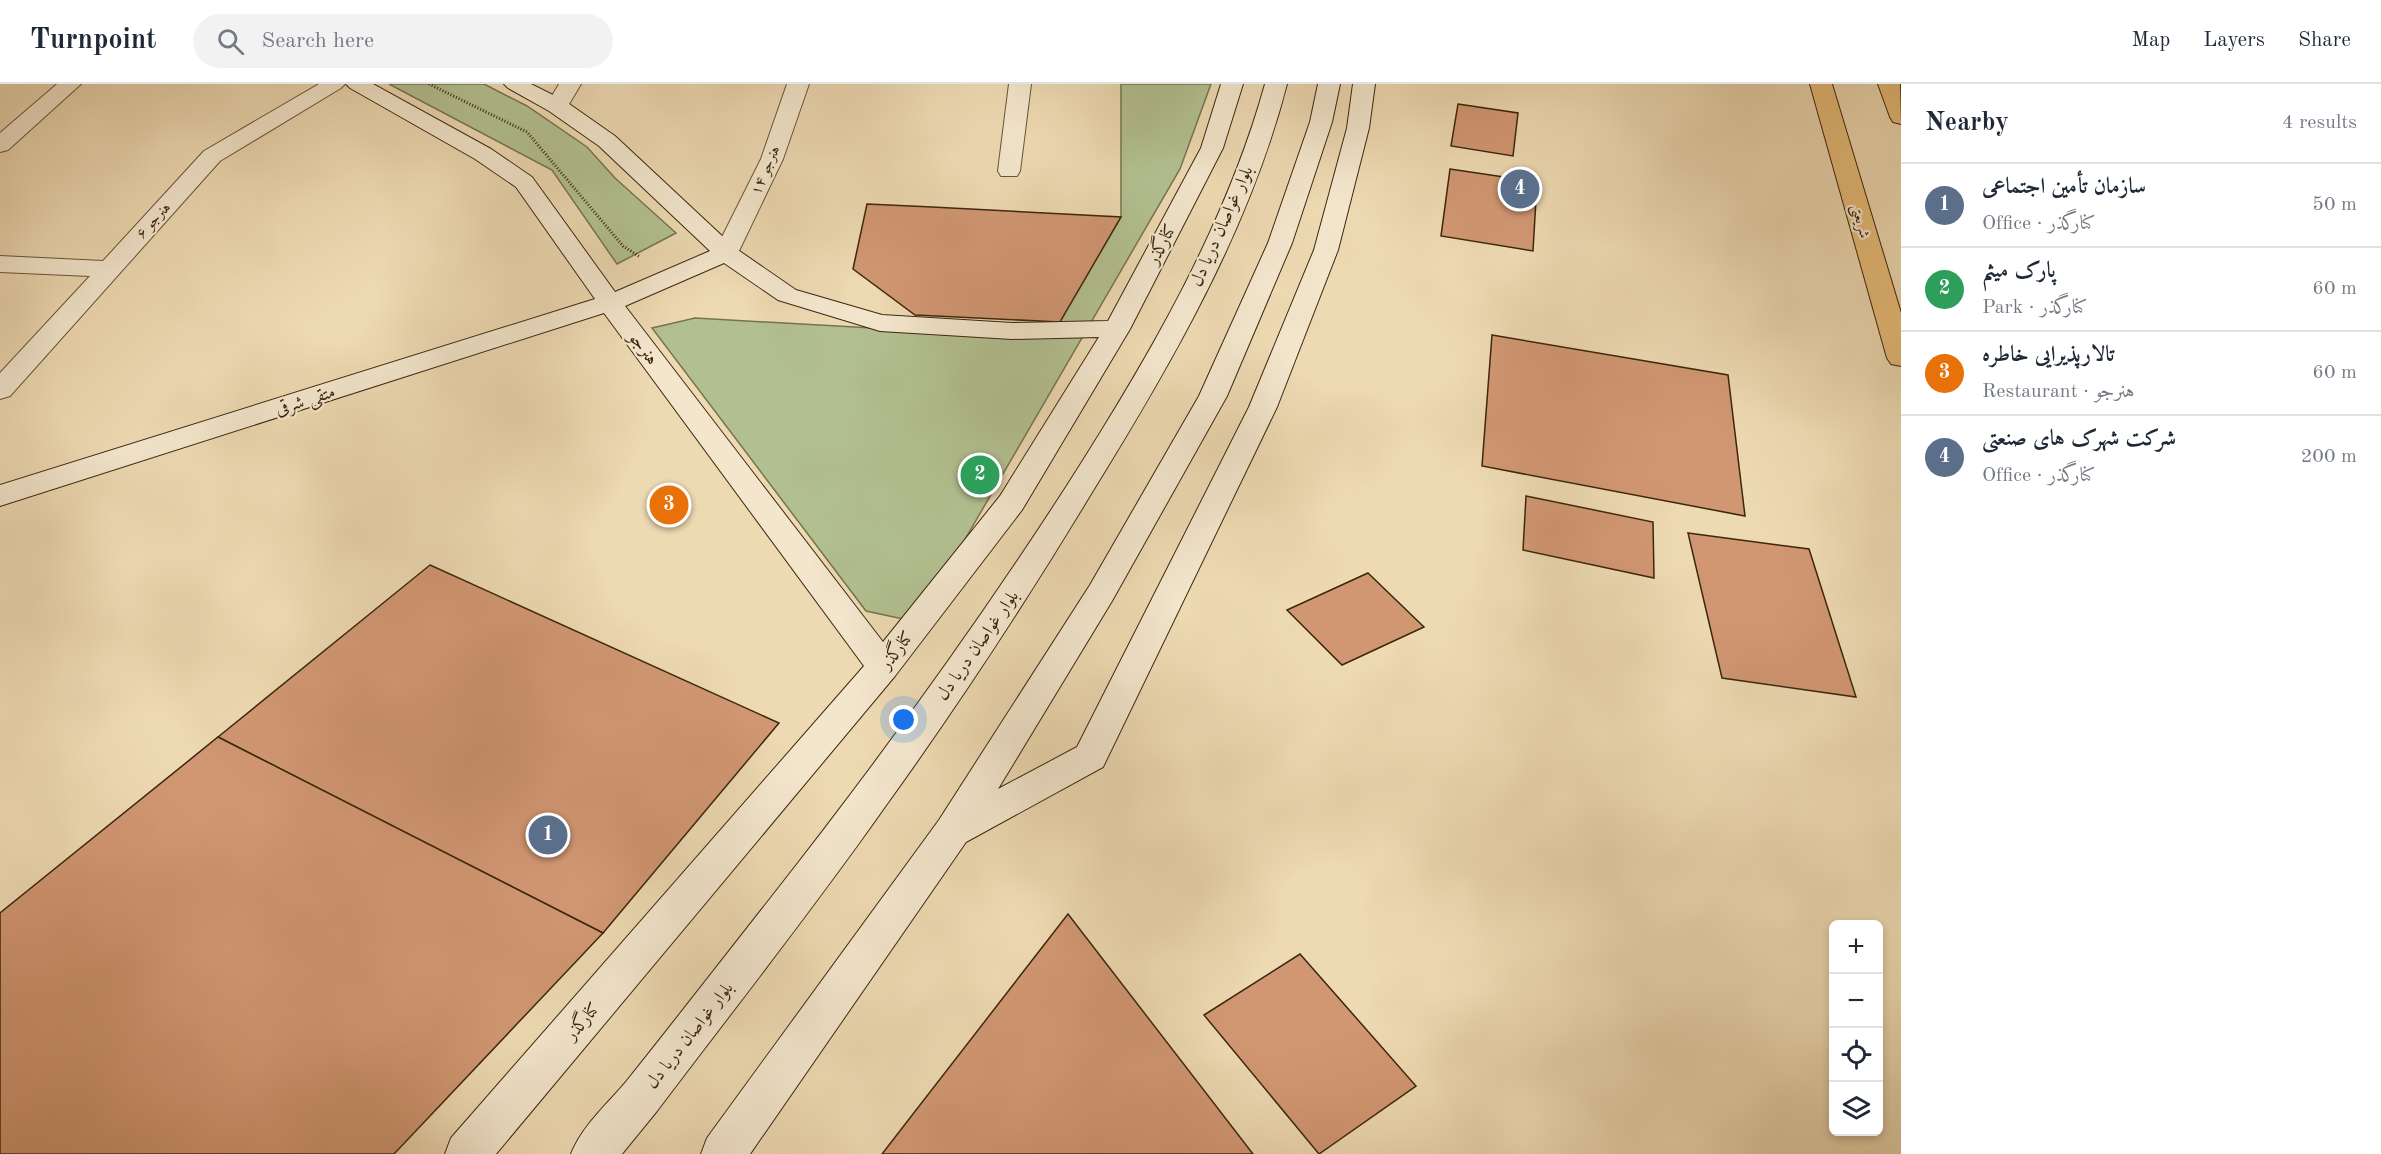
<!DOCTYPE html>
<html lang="en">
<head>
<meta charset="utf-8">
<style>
	:root { --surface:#fff; --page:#f2f2f3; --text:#1f2937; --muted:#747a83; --line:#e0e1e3; --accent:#8f2418 }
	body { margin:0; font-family:"Old Standard TT",Amiri,serif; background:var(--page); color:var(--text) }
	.controls { position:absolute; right:18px; bottom:18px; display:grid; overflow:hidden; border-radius:9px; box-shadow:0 3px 9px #0003 }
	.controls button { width:54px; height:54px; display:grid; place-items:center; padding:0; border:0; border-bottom:2px solid var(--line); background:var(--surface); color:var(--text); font:30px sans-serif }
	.you { position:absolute; left:904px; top:636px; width:21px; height:21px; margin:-15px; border:4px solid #fff; border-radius:50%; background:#1a73e8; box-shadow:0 0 0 9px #1a73e833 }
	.badge { display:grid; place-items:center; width:39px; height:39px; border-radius:50%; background:var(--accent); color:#fff; font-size:20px; font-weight:700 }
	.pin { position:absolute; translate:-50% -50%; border:3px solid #fff; box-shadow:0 2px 6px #0006 }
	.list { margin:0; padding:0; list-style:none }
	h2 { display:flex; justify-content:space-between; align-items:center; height:78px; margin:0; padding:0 24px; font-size:26px }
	h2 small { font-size:20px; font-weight:400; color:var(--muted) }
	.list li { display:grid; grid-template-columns:39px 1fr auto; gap:18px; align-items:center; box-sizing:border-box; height:84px; padding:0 24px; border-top:2px solid var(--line) }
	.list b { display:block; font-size:22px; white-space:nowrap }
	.list p { margin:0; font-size:20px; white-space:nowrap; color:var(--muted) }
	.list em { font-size:20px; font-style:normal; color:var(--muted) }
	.icon { flex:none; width:33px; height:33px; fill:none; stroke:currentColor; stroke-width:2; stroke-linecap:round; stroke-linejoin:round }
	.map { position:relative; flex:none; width:1901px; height:1070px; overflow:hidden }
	header { display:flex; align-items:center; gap:36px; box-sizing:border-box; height:84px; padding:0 30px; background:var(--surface); border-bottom:2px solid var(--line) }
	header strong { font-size:28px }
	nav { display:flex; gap:33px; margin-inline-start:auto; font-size:21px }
	.search { width:420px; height:54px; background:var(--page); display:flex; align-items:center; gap:15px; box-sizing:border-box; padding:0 21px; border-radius:33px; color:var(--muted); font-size:22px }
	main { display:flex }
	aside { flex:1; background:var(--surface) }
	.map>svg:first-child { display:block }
	.green { fill:#b2c091; stroke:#76744f; stroke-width:1.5 }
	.building { fill:#d19773; stroke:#3b270d; stroke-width:1.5 }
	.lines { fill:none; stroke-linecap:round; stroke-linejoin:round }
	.street-casing { stroke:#685436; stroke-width:2 }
	.secondary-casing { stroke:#3b270d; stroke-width:2 }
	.highway-casing { stroke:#3b270d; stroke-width:2 }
	.path { stroke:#3b270d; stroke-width:3; stroke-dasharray:1 2; stroke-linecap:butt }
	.street { fill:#f3e6cd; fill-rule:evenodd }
	.secondary { fill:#f3e6cd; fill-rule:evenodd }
	.highway { fill:#e6bc79; fill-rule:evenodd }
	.labels { text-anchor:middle; stroke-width:4.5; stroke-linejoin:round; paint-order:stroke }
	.far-street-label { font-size:15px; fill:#3b270d; stroke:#f3e6cd }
	.street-label { font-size:18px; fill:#3b270d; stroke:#f3e6cd }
</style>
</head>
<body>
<header>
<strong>Turnpoint</strong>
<div class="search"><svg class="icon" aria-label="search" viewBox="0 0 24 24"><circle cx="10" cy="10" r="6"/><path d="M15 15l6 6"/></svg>Search here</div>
<nav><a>Map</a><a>Layers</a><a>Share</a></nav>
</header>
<main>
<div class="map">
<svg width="1901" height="1070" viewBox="0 0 1901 1070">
	<rect width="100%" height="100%" fill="#edd9b2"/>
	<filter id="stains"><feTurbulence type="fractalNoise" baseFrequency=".00333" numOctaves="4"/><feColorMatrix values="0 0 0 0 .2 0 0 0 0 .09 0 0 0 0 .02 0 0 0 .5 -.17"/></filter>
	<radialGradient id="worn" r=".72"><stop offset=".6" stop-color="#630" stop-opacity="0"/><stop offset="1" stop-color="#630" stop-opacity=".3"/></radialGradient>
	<!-- green -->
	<g class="green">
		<polygon points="389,0 484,0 527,22 587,63 615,94 676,149 617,180 552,86"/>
		<polygon points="1121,0 1211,0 1180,85 917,538 866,527 652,244 695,234 1049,254 1121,133"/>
	</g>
	<!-- building -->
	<g class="building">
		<polygon points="1458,20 1518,29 1513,72 1451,62"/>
		<polygon points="1450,85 1537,98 1533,167 1441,152"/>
		<polygon points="867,120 932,123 1121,133 1060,238 915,231 853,185"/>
		<polygon points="1492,251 1728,291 1745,432 1482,382"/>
		<polygon points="1526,412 1653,438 1654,494 1523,466"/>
		<polygon points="1688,449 1809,465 1856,613 1722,594"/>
		<polygon points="430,481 779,639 603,849 218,653"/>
		<polygon points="1368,489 1424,543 1342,581 1287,526"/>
		<polygon points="218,653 603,849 394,1070 0,1070 0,829"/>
		<polygon points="1068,830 1253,1070 882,1070"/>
		<polygon points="1300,870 1416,1002 1319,1070 1204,931"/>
	</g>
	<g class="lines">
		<defs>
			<g id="street">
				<polygon points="57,0 81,0 8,66 0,68 0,49"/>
				<polygon points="319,0 345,0 341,4 220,77 10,312 0,315 0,289 90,192 0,188 0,172 103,177 204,67"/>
				<polygon points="559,0 581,0 565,27 549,27 546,22"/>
				<polygon points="787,0 809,0 783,75 738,169 735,174 726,176 717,174 714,169 761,75"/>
				<polygon points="1009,0 1031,0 1020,87 1017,92 1001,92 998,87"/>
			</g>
			<g id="secondary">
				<path d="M346,0H373L491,65L532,93L615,208L710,167L599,62L549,27L508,4L504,0H531L565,17L615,52L735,164L796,206L882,231L1012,239L1108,237L1201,64L1221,0H1243L1223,64L1130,245L1022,426L895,592L496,1070H445L451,1054L864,582L604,229L0,422V401L595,215L516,103L475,75L350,4ZM724,179L778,216L880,247L1012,255L1099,253L1000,412L883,558L625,222Z"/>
				<path d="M1265,0H1287C1249,147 1170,282 1091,410C1027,516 959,620 887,720C814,824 734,925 657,1027L622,1070H571C583,1040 609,1019 629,994C677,934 725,872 773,811C876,680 975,544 1066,403C1146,278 1225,144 1265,0Z"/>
				<polygon points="1318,0 1340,0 1332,38 1292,159 1227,312 1112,517 998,705 1077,663 1249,323 1314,166 1347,44 1353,0 1375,0 1369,44 1338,166 1277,323 1103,683 966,758 750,1070 701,1070 707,1054 939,736 1090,501 1199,312 1268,159 1310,38"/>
			</g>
			<g id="highway">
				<polygon points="1810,0 1832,0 1901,229 1901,282 1891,280 1887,274"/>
				<polygon points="1878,0 1900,0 1901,40 1893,38 1890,33"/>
			</g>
		</defs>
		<!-- street casing -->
		<use href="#street" class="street-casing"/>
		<!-- secondary casing -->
		<use href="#secondary" class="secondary-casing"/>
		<!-- highway casing -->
		<use href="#highway" class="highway-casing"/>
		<!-- path -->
		<polyline class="path" points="429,0 527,48 623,162 640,173"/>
		<!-- street -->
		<use href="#street" class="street"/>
		<!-- secondary -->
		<use href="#secondary" class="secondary"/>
		<!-- highway -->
		<use href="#highway" class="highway"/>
	</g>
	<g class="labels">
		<!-- far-street labels -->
		<g class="far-street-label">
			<text transform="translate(765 86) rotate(-66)" y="5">هنرجو ۱۴</text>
			<text transform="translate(153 136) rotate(-47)" y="5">هنرجو ۶</text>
			<text transform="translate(1861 137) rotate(74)" y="5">شریعتی</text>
		</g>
		<!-- street labels -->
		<g class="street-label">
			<text transform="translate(1221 142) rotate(-66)" y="6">بلوار غواصان دریا دل</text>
			<text transform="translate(1161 160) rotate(-62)" y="6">کنارگذر</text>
			<text transform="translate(644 264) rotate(53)" y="6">هنرجو</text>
			<text transform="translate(305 316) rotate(-18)" y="6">متقی شرقی</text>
			<text transform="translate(977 561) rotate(-55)" y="6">بلوار غواصان دریا دل</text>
			<text transform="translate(896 566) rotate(-52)" y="6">کنارگذر</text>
			<text transform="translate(582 937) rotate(-49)" y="6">کنارگذر</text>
			<text transform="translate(689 951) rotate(-52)" y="6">بلوار غواصان دریا دل</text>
		</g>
	</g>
	<rect width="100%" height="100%" filter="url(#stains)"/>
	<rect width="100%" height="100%" fill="url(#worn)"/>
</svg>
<div class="controls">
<button>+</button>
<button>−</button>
<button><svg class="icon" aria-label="locate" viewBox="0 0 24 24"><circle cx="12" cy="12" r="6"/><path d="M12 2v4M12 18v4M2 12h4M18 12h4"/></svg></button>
<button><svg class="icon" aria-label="layers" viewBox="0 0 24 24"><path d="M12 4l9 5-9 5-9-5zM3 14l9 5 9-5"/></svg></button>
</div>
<div class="you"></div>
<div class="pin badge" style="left:548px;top:751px;background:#5c6f8a">1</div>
<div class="pin badge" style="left:980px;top:391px;background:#2e9e5b">2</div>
<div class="pin badge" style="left:669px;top:421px;background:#e8710a">3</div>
<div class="pin badge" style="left:1520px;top:105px;background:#5c6f8a">4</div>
</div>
<aside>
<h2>Nearby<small>4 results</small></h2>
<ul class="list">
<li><span class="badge" style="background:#5c6f8a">1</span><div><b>سازمان تأمین اجتماعی</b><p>Office · کنارگذر</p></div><em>50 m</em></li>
<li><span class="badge" style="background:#2e9e5b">2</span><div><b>پارک میثم</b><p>Park · کنارگذر</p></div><em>60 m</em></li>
<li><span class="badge" style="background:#e8710a">3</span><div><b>تالارپذیرایی خاطره</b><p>Restaurant · هنرجو</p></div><em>60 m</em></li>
<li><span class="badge" style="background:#5c6f8a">4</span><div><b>شرکت شهرک های صنعتی</b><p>Office · کنارگذر</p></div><em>200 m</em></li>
</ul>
</aside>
</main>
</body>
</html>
